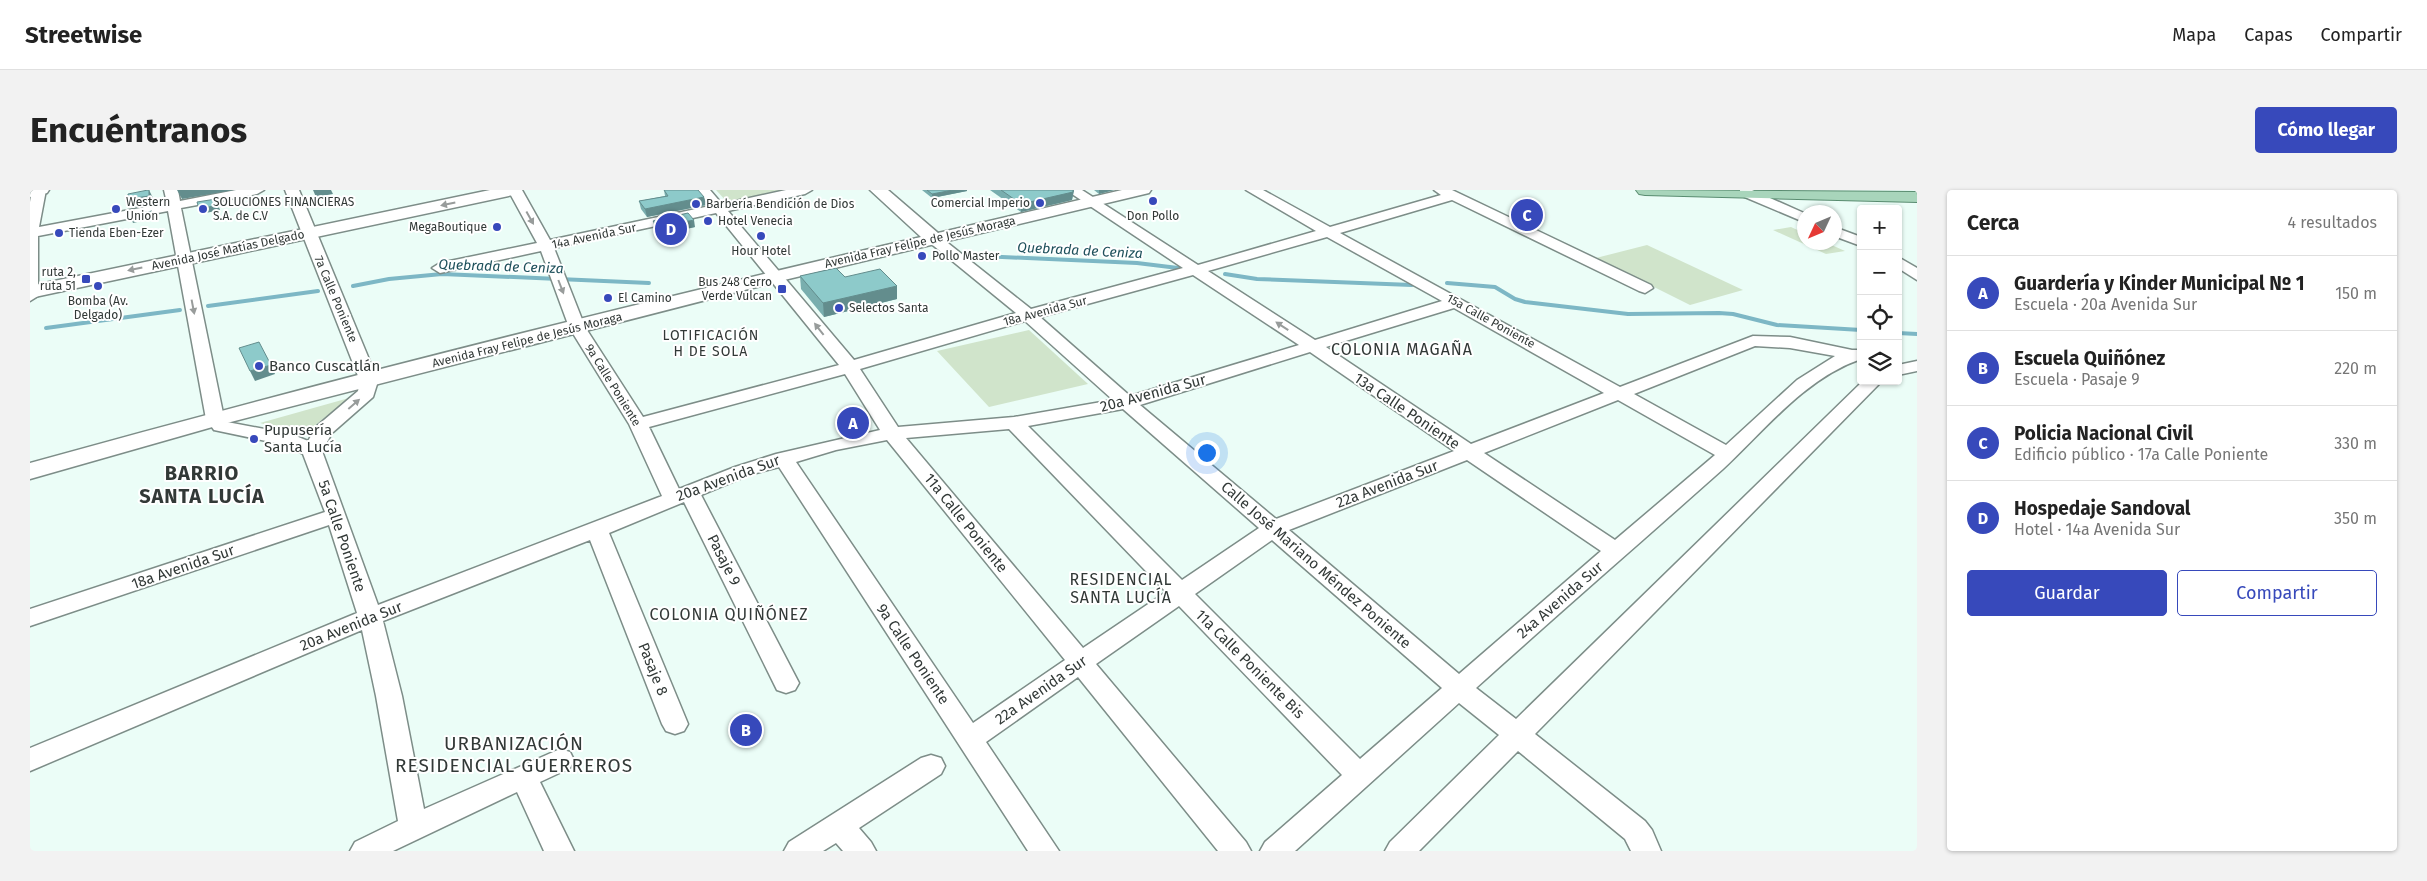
<!DOCTYPE html>
<html lang="es">
<head>
<meta charset="utf-8">
<style>
	:root { --surface:#fff; --page:#f2f2f2; --text:#222; --muted:#767676; --line:#e0e0e0; --accent:#3749bb }
	body { margin:0; font-family:"Fira Sans",sans-serif; background:var(--page); color:var(--text) }
	.controls { position:absolute; right:15px; top:15px; display:grid; overflow:hidden; border-radius:5px; box-shadow:0 1px 4px #0004 }
	.controls button { width:45px; height:45px; display:grid; place-items:center; padding:0; border:0; border-bottom:1px solid var(--line); background:var(--surface); color:var(--text); font:25px sans-serif }
	.compass { position:absolute; left:1767px; top:15px; width:45px; height:45px; border-radius:50%; background:var(--surface); box-shadow:0 1px 4px #0004; rotate:226deg }
	.you { position:absolute; left:1176px; top:262px; width:18px; height:18px; margin:-12px; border:4px solid #fff; border-radius:50%; background:#1a73e8; box-shadow:0 0 0 8px #1a73e833 }
	.badge { display:grid; place-items:center; width:32px; height:32px; border-radius:50%; background:var(--accent); color:#fff; font-size:16px; font-weight:700 }
	.pin { position:absolute; translate:-50% -50%; border:2px solid #fff; box-shadow:0 1px 5px #0006 }
	.list { margin:0; padding:0; list-style:none }
	h2 { display:flex; justify-content:space-between; align-items:center; height:65px; margin:0; padding:0 20px; font-size:21px }
	h2 small { font-size:16px; font-weight:400; color:var(--muted) }
	.list li { display:grid; grid-template-columns:32px 1fr auto; gap:15px; align-items:center; box-sizing:border-box; height:75px; padding:0 20px; border-top:1px solid var(--line) }
	.list b { display:block; font-size:19px; white-space:nowrap }
	.list p { margin:0; font-size:16px; white-space:nowrap; color:var(--muted) }
	.list em { font-size:16px; font-style:normal; color:var(--muted) }
	.actions { display:flex; gap:10px; padding:15px 20px }
	.actions a { flex:1; padding:11px 0; border:1px solid var(--accent); border-radius:5px; text-align:center; font-size:18px; color:var(--accent) }
	.actions .main { background:var(--accent); color:#fff }
	.icon { flex:none; width:28px; height:28px; fill:none; stroke:currentColor; stroke-width:2; stroke-linecap:round; stroke-linejoin:round }
	.map { position:relative; flex:none; width:1887px; height:661px; overflow:hidden; border-radius:5px }
	header { display:flex; align-items:center; gap:30px; box-sizing:border-box; height:70px; padding:0 25px; background:var(--surface); border-bottom:1px solid var(--line) }
	header strong { font-size:24px }
	nav { display:flex; gap:28px; margin-inline-start:auto; font-size:18px }
	.intro { display:flex; align-items:center; justify-content:space-between; box-sizing:border-box; height:120px; padding:0 30px }
	h1 { margin:0; font-size:35px }
	.button { padding:12px 22px; border-radius:5px; background:var(--accent); color:#fff; font-size:18px; font-weight:700 }
	main { display:flex; gap:30px; padding:0 30px }
	aside { flex:1; background:var(--surface); border-radius:5px; box-shadow:0 1px 4px #0004 }
	.map>svg:first-child { display:block }
	.green { fill:#d0e4cb }
	.lines { fill:none; stroke-linecap:round; stroke-linejoin:round }
	.stream { stroke:#7db7c5; stroke-width:4 }
	.minor-casing { stroke:#7d8d88; stroke-width:3 }
	.tertiary-casing { stroke:#7d8d88; stroke-width:3 }
	.primary-casing { stroke:#598c70; stroke-width:2 }
	.minor { fill:#fff; fill-rule:evenodd }
	.tertiary { fill:#fff; fill-rule:evenodd }
	.primary { fill:#a8d5bb; fill-rule:evenodd }
	.wall { fill:#79aeae }
	.shaded-wall { fill:#638d8d }
	.building { fill:#8dcaca; stroke:#638d8d }
	.oneway { fill:#989c9b }
	.poi-dot { fill:#3749bb; stroke:#fff; stroke-width:2 }
	.labels { text-anchor:middle; stroke-width:4; stroke-linejoin:round; paint-order:stroke }
	.far-poi-label { font-size:12px; fill:#323937; stroke:#fff; text-anchor:start }
	.far-street-label { font-size:12px; fill:#323937; stroke:#fff }
	.far-water-label { font-size:14px; font-style:italic; fill:#1e505b; stroke:#fff }
	.far-neighbourhood-label { font-size:14px; letter-spacing:1px; fill:#323937; stroke:#fff }
	.poi-label { font-size:15px; fill:#323937; stroke:#fff; text-anchor:start }
	.street-label { font-size:15px; fill:#323937; stroke:#fff }
	.neighbourhood-label { font-size:16px; letter-spacing:1px; fill:#323937; stroke:#fff }
	.near-neighbourhood-label { font-size:19px; letter-spacing:1px; fill:#323937; stroke:#fff }
	.district-label { font-size:20px; font-weight:bold; letter-spacing:1px; fill:#323937; stroke:#fff }
</style>
</head>
<body>
<header>
<strong>Streetwise</strong>
<nav><a>Mapa</a><a>Capas</a><a>Compartir</a></nav>
</header>
<div class="intro"><h1>Encuéntranos</h1><a class="button">Cómo llegar</a></div>
<main>
<div class="map">
<svg width="1887" height="661" viewBox="0 0 1887 661">
	<rect width="100%" height="100%" fill="#ebfdf7"/>
	<!-- green -->
	<g class="green">
		<polygon points="686,0 773,0 705,15 697,12"/>
		<polygon points="1761,37 1774,43 1774,52 1797,53 1815,61 1796,64 1743,40"/>
		<polygon points="1617,55 1713,100 1660,115 1566,68"/>
		<polygon points="999,140 1058,194 959,217 907,161"/>
		<polygon points="319,208 273,245 230,233"/>
	</g>
	<g class="lines">
		<!-- stream -->
		<g class="stream">
			<polyline points="951,66 1107,73 1148,78"/>
			<polyline points="1195,84 1227,89 1382,95"/>
			<polyline points="1417,93 1465,97 1485,109 1495,112 1598,124 1689,123 1703,124 1747,135 1831,140"/>
			<polyline points="323,96 359,89 412,84 619,93"/>
			<polyline points="178,116 288,101"/>
			<polyline points="16,138 150,120"/>
			<polyline points="1868,143 1887,144"/>
		</g>
		<defs>
			<g id="minor">
				<path d="M2,0H16L9,37L137,13L134,0H148L150,11L206,0H234L227,4L151,18L194,228L197,232L261,244L278,251L287,236L328,201L330,191L255,0H269L348,191L343,207L302,243L292,261L348,415L632,306L599,234L539,137L511,61L410,83L402,78L410,73L507,53L478,0H492L520,50L680,16L666,0H680L692,14L756,0H782L775,4L698,21L824,170L986,123L899,52L897,49L899,46H909L1001,119L1153,78L1036,0H1052L1168,75L1286,41L1216,0H1233L1300,37L1411,5L1404,0H1422L1621,95L1623,98L1615,103L1609,101L1422,10L1310,43L1590,197L1723,146L1760,147L1822,160H1831V169C1775,188 1734,241 1693,279C1611,352 1528,424 1446,498L1486,529L1833,191H1852L1505,544L1615,631L1622,640L1631,661H1601L1595,649L1488,561L1389,661H1355L1360,652L1469,545L1429,513L1265,661H1230L1235,652L1312,585L1149,416L1066,474L1216,652L1221,661H1188L1048,487L956,552L1029,661H998L749,277L719,285L671,305L769,493L765,500L756,503L747,500L654,312L579,343L658,534L654,541L645,544L636,541L632,534L560,350L353,431L372,506L394,619L530,559L540,562L544,570L540,578L510,592L544,661H514L487,602L363,661H320L325,652L368,631L346,506L332,440L0,581V558L327,423L299,335L0,436V419L295,322L273,264L255,255L184,240L176,229L138,21L8,46V106L0,111V12ZM686,23L809,175L613,227L555,137L524,58ZM1297,47L1412,111L1285,150L1178,81ZM1163,85L1269,155L1100,206L1010,127ZM1424,118L1574,203L1441,254L1296,157ZM995,131L1083,210L984,227L868,237L830,179ZM1725,156L1760,158L1805,166L1767,190L1696,255L1604,204ZM1280,162L1424,261L1246,329L1110,215ZM815,184L850,240L746,264L705,277L649,299L619,237ZM1588,210L1685,265L1585,350L1454,263ZM1093,219L1229,338L1152,390L998,236ZM979,239L1136,402L1053,458L876,248ZM857,250L1035,470L943,533L766,272L806,260ZM1437,270L1571,361L1429,484L1259,340ZM1242,350L1412,498L1330,569L1165,404Z"/>
				<polygon points="1710,0 1722,0 1774,23 1774,32 1710,5"/>
				<polygon points="1804,37 1831,47 1831,56 1804,46"/>
				<polygon points="1868,67 1887,78 1887,90 1868,78"/>
				<polygon points="1887,171 1887,181 1868,185 1868,175"/>
				<polygon points="901,565 911,568 915,576 911,584 829,638 841,652 846,661 813,661 806,653 793,661 754,661 759,652 891,568"/>
			</g>
			<g id="tertiary">
				<polygon points="0,0 19,0 17,3 0,7"/>
				<polygon points="460,0 491,0 483,5 0,108 0,96"/>
				<path d="M840,0H858L908,43L1092,0H1121L1119,3L750,91L193,234L0,289V273C295,191 593,116 891,47Z"/>
			</g>
			<polygon id="primary" points="1606,0 1887,2 1887,12 1615,5 1609,4"/>
		</defs>
		<!-- minor casing -->
		<use href="#minor" class="minor-casing"/>
		<!-- tertiary casing -->
		<use href="#tertiary" class="tertiary-casing"/>
		<!-- primary casing -->
		<use href="#primary" class="primary-casing"/>
		<!-- minor -->
		<use href="#minor" class="minor"/>
		<!-- tertiary -->
		<use href="#tertiary" class="tertiary"/>
		<!-- primary -->
		<use href="#primary" class="primary"/>
	</g>
	<!-- wall -->
	<g class="wall">
		<polygon points="634,0 674,7 676,15 617,27 611,19 609,11 635,6"/>
		<polygon points="892,0 937,0 937,1 902,8"/>
		<polygon points="960,0 1044,0 1042,10 991,22"/>
		<polygon points="1064,0 1084,0 1069,4"/>
		<polygon points="623,31 665,37 629,45 625,38"/>
		<polygon points="770,86 815,87 867,96 867,109 794,127 771,99"/>
	</g>
	<!-- shaded-wall -->
	<g class="shaded-wall">
		<polygon points="119,0 123,8 123,14 102,18 98,9"/>
		<polygon points="147,0 204,0 152,9"/>
		<polygon points="283,0 301,0 303,4 286,7"/>
		<polygon points="923,0 937,0 937,1 902,8 902,4"/>
		<polygon points="1044,0 1042,10 991,22 991,14"/>
		<polygon points="1069,0 1084,0 1069,4"/>
		<polygon points="674,7 676,15 617,27 615,19"/>
		<polygon points="186,9 190,20 171,24 169,19"/>
		<polygon points="122,21 124,26 124,28 103,33 101,28"/>
		<polygon points="664,30 665,37 629,45 628,37"/>
		<polygon points="867,96 867,109 794,127 793,113"/>
		<polygon points="241,175 245,184 225,191 220,181"/>
	</g>
	<!-- building -->
	<g class="building">
		<polygon points="118,0 119,0 119,6 98,9 98,4"/>
		<polygon points="634,0 668,0 674,7 615,19 609,11 638,6"/>
		<polygon points="897,0 923,0 902,4"/>
		<polygon points="971,0 1043,0 1043,2 991,14"/>
		<polygon points="186,9 188,15 169,19 167,12"/>
		<polygon points="122,21 122,24 101,28 101,25"/>
		<polygon points="658,23 664,30 628,37 623,31"/>
		<polygon points="806,78 815,87 850,79 867,96 793,113 770,86"/>
		<polygon points="229,152 241,175 220,181 209,158"/>
	</g>
	<!-- one-way arrows -->
	<defs><path id="oneway-solid" d="M-6-.8H1V-3.2L6.5 0L1 3.2V.8H-6Z" transform="scale(1.25)"/></defs>
	<g class="oneway">
		<use href="#oneway-solid" transform="translate(418 14) rotate(168)"/>
		<use href="#oneway-solid" transform="translate(500 28) rotate(61)"/>
		<use href="#oneway-solid" transform="translate(105 79) rotate(168)"/>
		<use href="#oneway-solid" transform="translate(531 97) rotate(69)"/>
		<use href="#oneway-solid" transform="translate(163 117) rotate(79)"/>
		<use href="#oneway-solid" transform="translate(1252 136) rotate(-147)"/>
		<use href="#oneway-solid" transform="translate(789 139) rotate(-128)"/>
		<use href="#oneway-solid" transform="translate(324 214) rotate(-41)"/>
	</g>
	<!-- markers -->
	<g class="poi-dot">
		<circle cx="1123" cy="11" r="5"/>
		<circle cx="1010" cy="13" r="5"/>
		<circle cx="666" cy="14" r="5"/>
		<circle cx="86" cy="19" r="5"/>
		<circle cx="173" cy="19" r="5"/>
		<circle cx="678" cy="31" r="5"/>
		<circle cx="467" cy="37" r="5"/>
		<circle cx="29" cy="43" r="5"/>
		<circle cx="731" cy="46" r="5"/>
		<circle cx="892" cy="66" r="5"/>
		<rect x="51" y="84" width="10" height="10" rx="2.5"/>
		<circle cx="68" cy="96" r="5"/>
		<rect x="747" y="94" width="10" height="10" rx="2.5"/>
		<circle cx="578" cy="108" r="5"/>
		<circle cx="809" cy="118" r="5"/>
		<circle cx="229" cy="176" r="5"/>
		<circle cx="224" cy="249" r="5"/>
	</g>
	<g class="labels">
		<!-- far-poi labels -->
		<g class="far-poi-label">
			<text x="96" y="16">Western<tspan x="96" dy="14">Union</tspan></text>
			<text x="183" y="16">SOLUCIONES FINANCIERAS<tspan x="183" dy="14">S.A. de C.V</tspan></text>
			<text x="1000" y="17" text-anchor="end">Comercial Imperio</text>
			<text x="676" y="18">Barbería Bendición de Dios</text>
			<text x="1123" y="30" text-anchor="middle">Don Pollo</text>
			<text x="688" y="35">Hotel Venecia</text>
			<text x="457" y="41" text-anchor="end">MegaBoutique</text>
			<text x="39" y="47">Tienda Eben-Ezer</text>
			<text x="731" y="65" text-anchor="middle">Hour Hotel</text>
			<text x="902" y="70">Pollo Master</text>
			<text x="46" y="86" text-anchor="end">ruta 2,<tspan x="46" dy="14">ruta 51</tspan></text>
			<text x="742" y="96" text-anchor="end">Bus 248 Cerro<tspan x="742" dy="14">Verde Vulcan</tspan></text>
			<text x="588" y="112">El Camino</text>
			<text x="68" y="115" text-anchor="middle">Bomba (Av.<tspan x="68" dy="14">Delgado)</tspan></text>
			<text x="819" y="122">Selectos Santa</text>
		</g>
		<!-- far-street labels -->
		<g class="far-street-label">
			<text transform="translate(564 46) rotate(-12)" y="4">14a Avenida Sur</text>
			<text transform="translate(890 52) rotate(-13)" y="4">Avenida Fray Felipe de Jesús Moraga</text>
			<text transform="translate(198 60) rotate(-12)" y="4">Avenida José Matías Delgado</text>
			<text transform="translate(306 109) rotate(67)" y="4">7a Calle Poniente</text>
			<text transform="translate(1015 121) rotate(-15)" y="4">18a Avenida Sur</text>
			<text transform="translate(1461 131) rotate(29)" y="4">15a Calle Poniente</text>
			<text transform="translate(497 150) rotate(-14)" y="4">Avenida Fray Felipe de Jesús Moraga</text>
			<text transform="translate(583 195) rotate(58)" y="4">9a Calle Poniente</text>
		</g>
		<!-- far-water labels -->
		<g class="far-water-label">
			<text transform="translate(1050 60) rotate(3)" y="5">Quebrada de Ceniza</text>
			<text transform="translate(471 76) rotate(2)" y="5">Quebrada de Ceniza</text>
		</g>
		<!-- far-neighbourhood labels -->
		<g class="far-neighbourhood-label">
			<text x="681" y="150">LOTIFICACIÓN<tspan x="681" dy="16">H DE SOLA</tspan></text>
		</g>
		<!-- poi labels -->
		<g class="poi-label">
			<text x="239" y="181">Banco Cuscatlán</text>
			<text x="234" y="245">Pupusería<tspan x="234" dy="17">Santa Lucía</tspan></text>
		</g>
		<!-- street labels -->
		<g class="street-label">
			<text transform="translate(1123 203) rotate(-15)" y="5">20a Avenida Sur</text>
			<text transform="translate(1377 221) rotate(34)" y="5">13a Calle Poniente</text>
			<text transform="translate(698 288) rotate(-20)" y="5">20a Avenida Sur</text>
			<text transform="translate(1357 294) rotate(-21)" y="5">22a Avenida Sur</text>
			<text transform="translate(936 333) rotate(51)" y="5">11a Calle Poniente</text>
			<text transform="translate(312 346) rotate(71)" y="5">5a Calle Poniente</text>
			<text transform="translate(694 370) rotate(63)" y="5">Pasaje 9</text>
			<text transform="translate(1286 375) rotate(41)" y="5">Calle José Mariano Méndez Poniente</text>
			<text transform="translate(153 377) rotate(-19)" y="5">18a Avenida Sur</text>
			<text transform="translate(1530 410) rotate(-41)" y="5">24a Avenida Sur</text>
			<text transform="translate(321 436) rotate(-22)" y="5">20a Avenida Sur</text>
			<text transform="translate(883 464) rotate(56)" y="5">9a Calle Poniente</text>
			<text transform="translate(1220 474) rotate(45)" y="5">11a Calle Poniente Bis</text>
			<text transform="translate(623 479) rotate(68)" y="5">Pasaje 8</text>
			<text transform="translate(1011 500) rotate(-35)" y="5">22a Avenida Sur</text>
		</g>
		<!-- neighbourhood labels -->
		<g class="neighbourhood-label">
			<text x="1372" y="165">COLONIA MAGAÑA</text>
			<text x="1091" y="395">RESIDENCIAL<tspan x="1091" dy="18">SANTA LUCÍA</tspan></text>
			<text x="699" y="430">COLONIA QUIÑÓNEZ</text>
		</g>
		<!-- near-neighbourhood labels -->
		<g class="near-neighbourhood-label">
			<text x="484" y="560">URBANIZACIÓN<tspan x="484" dy="22">RESIDENCIAL GUERREROS</tspan></text>
		</g>
		<!-- district labels -->
		<g class="district-label">
			<text x="172" y="290">BARRIO<tspan x="172" dy="23">SANTA LUCÍA</tspan></text>
		</g>
	</g>
</svg>
<div class="controls">
<button>+</button>
<button>−</button>
<button><svg class="icon" aria-label="locate" viewBox="0 0 24 24"><circle cx="12" cy="12" r="6"/><path d="M12 2v4M12 18v4M2 12h4M18 12h4"/></svg></button>
<button><svg class="icon" aria-label="layers" viewBox="0 0 24 24"><path d="M12 4l9 5-9 5-9-5zM3 14l9 5 9-5"/></svg></button>
</div>
<svg class="compass" viewBox="-18 -18 36 36"><path d="M0-13l5 13h-10z" fill="#e53935"/><path d="M0 13l5-13h-10z" fill="#767676"/></svg>
<div class="you"></div>
<div class="pin badge" style="left:823px;top:233px">A</div>
<div class="pin badge" style="left:716px;top:540px">B</div>
<div class="pin badge" style="left:1497px;top:25px">C</div>
<div class="pin badge" style="left:641px;top:39px">D</div>
</div>
<aside>
<h2>Cerca<small>4 resultados</small></h2>
<ul class="list">
<li><span class="badge">A</span><div><b>Guardería y Kinder Municipal Nº 1</b><p>Escuela · 20a Avenida Sur</p></div><em>150 m</em></li>
<li><span class="badge">B</span><div><b>Escuela Quiñónez</b><p>Escuela · Pasaje 9</p></div><em>220 m</em></li>
<li><span class="badge">C</span><div><b>Policia Nacional Civil</b><p>Edificio público · 17a Calle Poniente</p></div><em>330 m</em></li>
<li><span class="badge">D</span><div><b>Hospedaje Sandoval</b><p>Hotel · 14a Avenida Sur</p></div><em>350 m</em></li>
</ul>
<div class="actions"><a class="main">Guardar</a><a>Compartir</a></div>
</aside>
</main>
</body>
</html>
